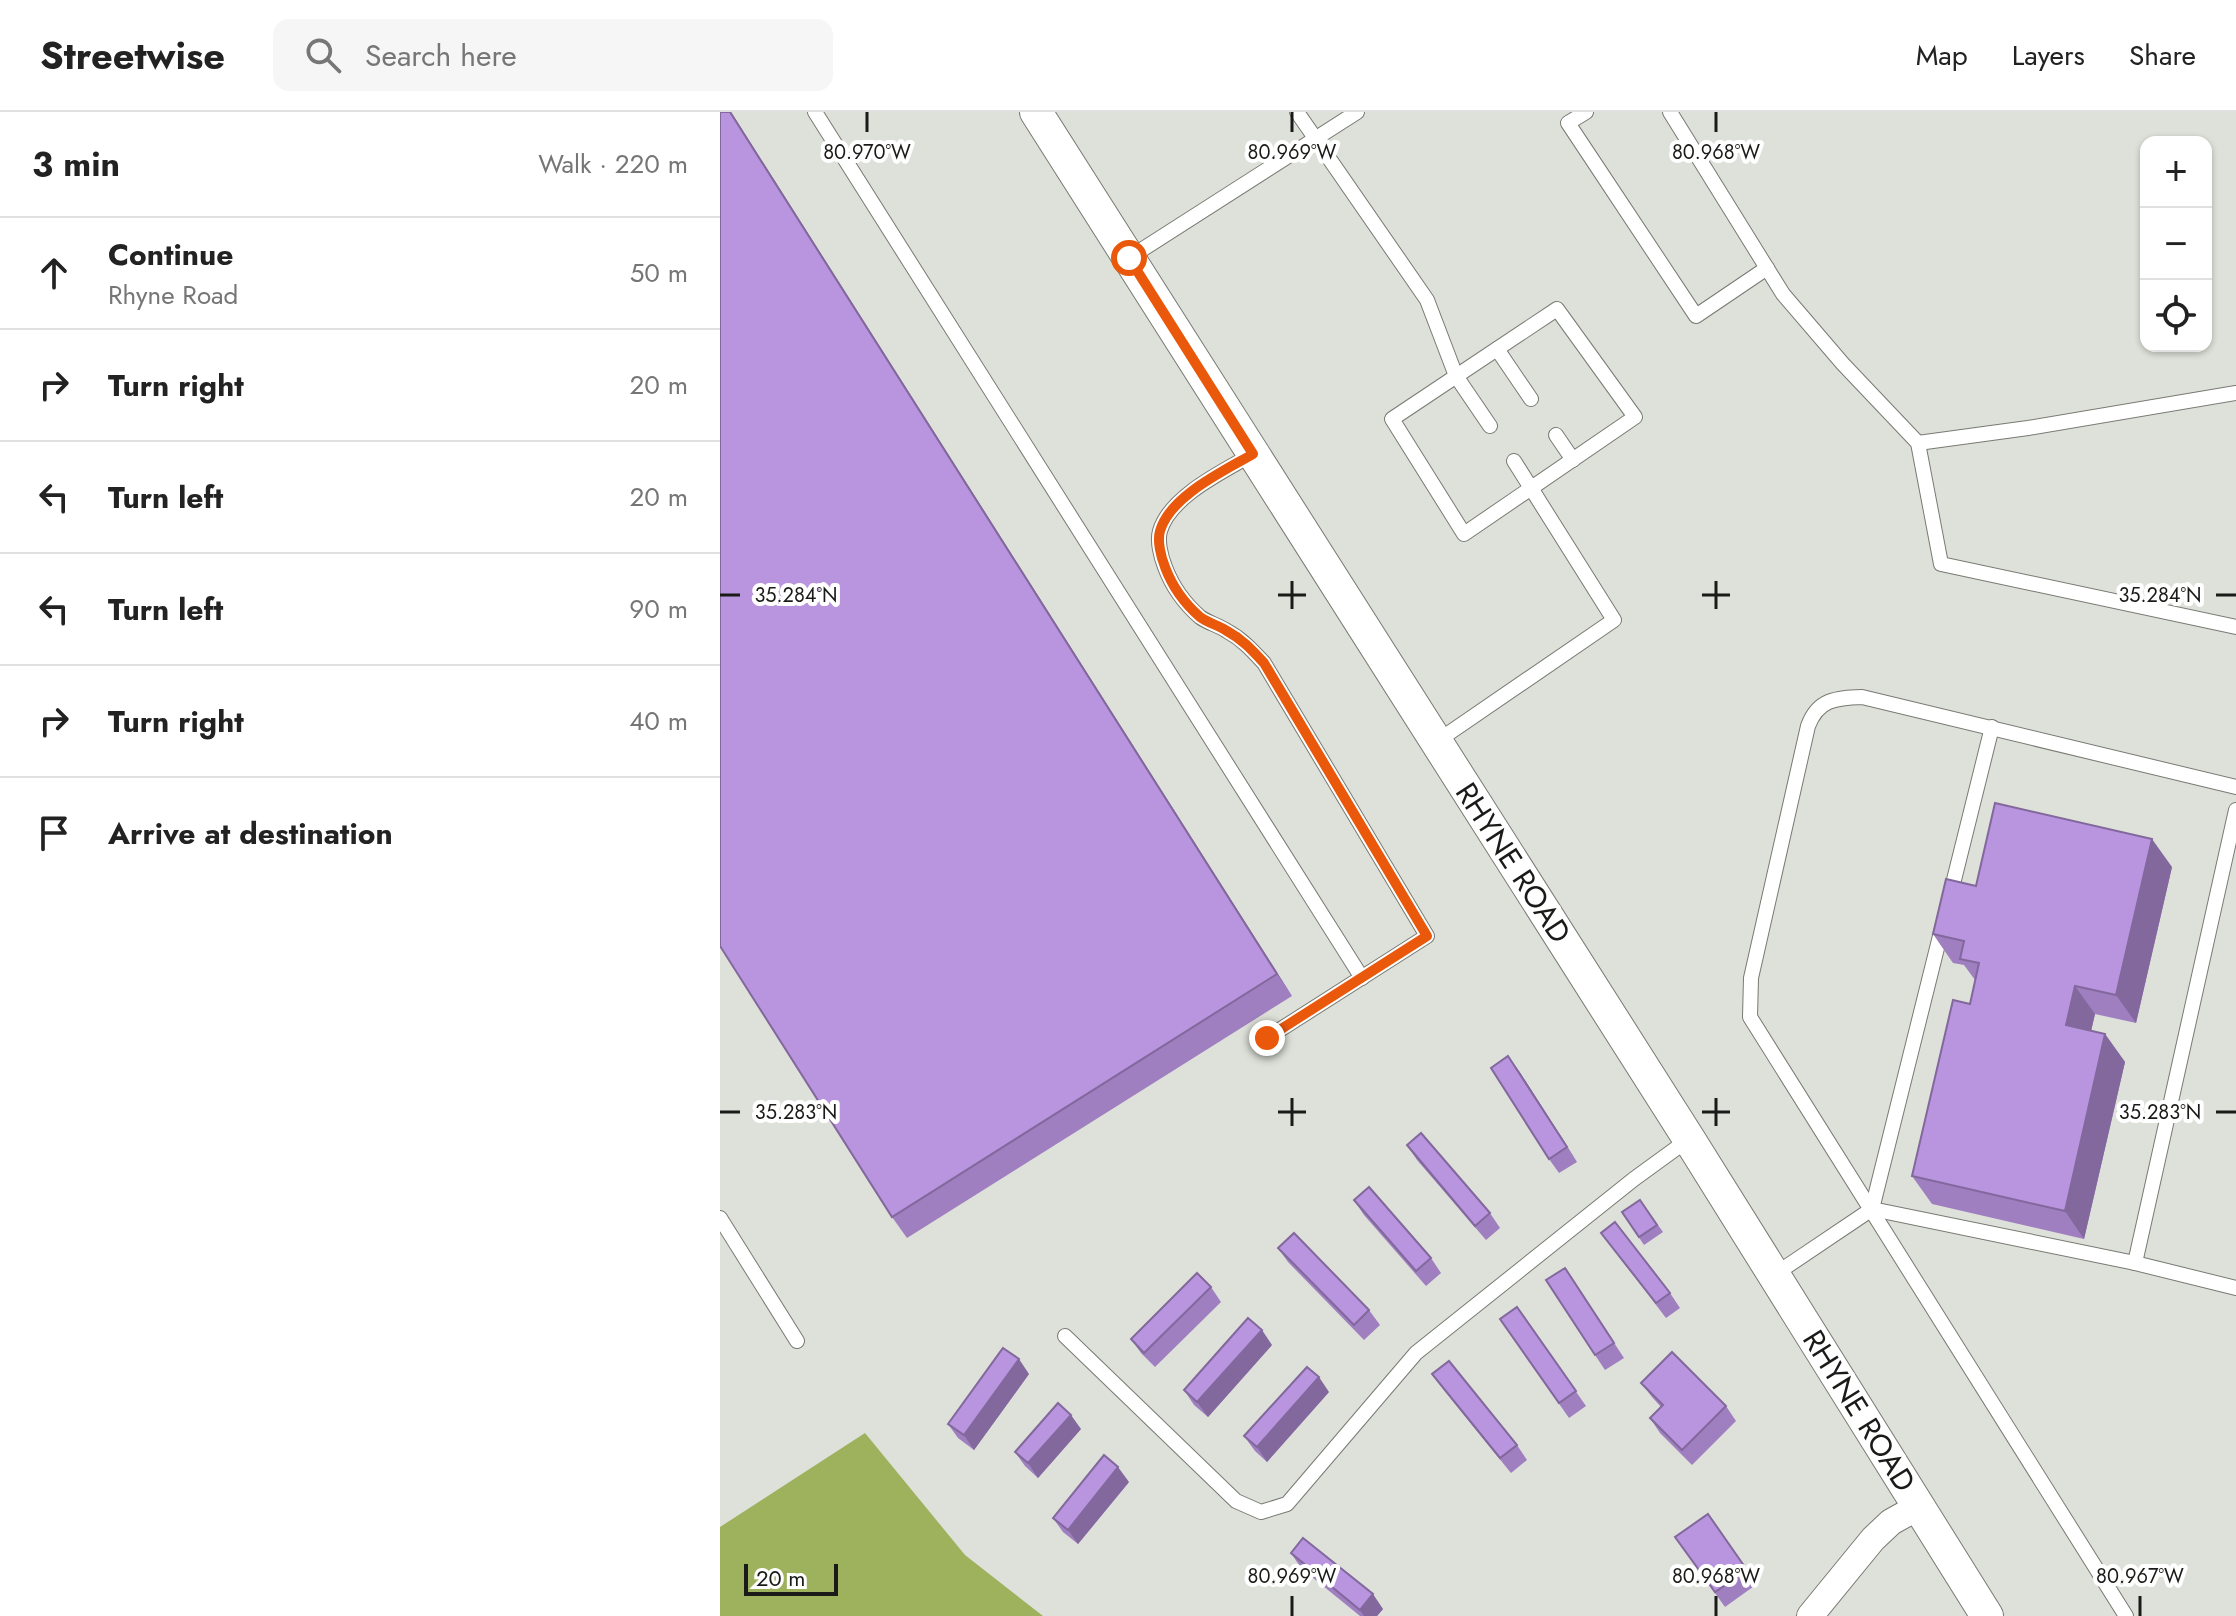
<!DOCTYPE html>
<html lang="en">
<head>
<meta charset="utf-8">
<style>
	:root { --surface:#fff; --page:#f6f6f6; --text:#222; --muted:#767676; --line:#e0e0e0 }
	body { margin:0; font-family:Jost,sans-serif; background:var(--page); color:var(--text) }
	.controls { position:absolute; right:24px; top:24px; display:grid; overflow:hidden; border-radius:16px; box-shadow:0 2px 6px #0004 }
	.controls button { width:72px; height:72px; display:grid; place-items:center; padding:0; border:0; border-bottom:2px solid var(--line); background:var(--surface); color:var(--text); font:40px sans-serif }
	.scale { position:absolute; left:24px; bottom:20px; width:94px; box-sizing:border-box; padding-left:8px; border:4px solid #1a1b18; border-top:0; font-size:22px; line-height:28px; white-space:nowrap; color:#1a1b18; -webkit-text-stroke:6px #fff; paint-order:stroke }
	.stop { position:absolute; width:24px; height:24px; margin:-18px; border:6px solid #ea580c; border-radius:50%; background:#fff }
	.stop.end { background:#ea580c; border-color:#fff; box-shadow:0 2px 8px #0008 }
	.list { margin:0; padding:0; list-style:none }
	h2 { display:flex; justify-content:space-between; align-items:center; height:104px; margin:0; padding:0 32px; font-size:34px }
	h2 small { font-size:26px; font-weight:400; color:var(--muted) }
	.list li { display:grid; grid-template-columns:52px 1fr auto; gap:24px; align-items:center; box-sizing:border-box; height:112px; padding:0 32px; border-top:2px solid var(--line) }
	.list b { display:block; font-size:30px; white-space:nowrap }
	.list p { margin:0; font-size:26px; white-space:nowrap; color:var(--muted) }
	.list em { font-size:26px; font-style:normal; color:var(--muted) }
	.icon { flex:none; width:44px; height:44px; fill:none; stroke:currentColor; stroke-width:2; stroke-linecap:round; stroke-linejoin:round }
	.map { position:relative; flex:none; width:1516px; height:1504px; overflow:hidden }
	header { display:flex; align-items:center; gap:48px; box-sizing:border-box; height:112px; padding:0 40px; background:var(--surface); border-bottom:2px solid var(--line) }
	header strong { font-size:38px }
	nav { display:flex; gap:44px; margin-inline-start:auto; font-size:28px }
	.search { width:560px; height:72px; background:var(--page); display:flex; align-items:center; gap:20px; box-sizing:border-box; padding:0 28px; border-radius:16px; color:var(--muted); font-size:30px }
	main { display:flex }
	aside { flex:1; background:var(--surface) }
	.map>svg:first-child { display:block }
	.forest { fill:#9eb25e }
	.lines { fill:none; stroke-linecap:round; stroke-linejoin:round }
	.service-casing { stroke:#787a73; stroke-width:16 }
	.minor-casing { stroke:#787a73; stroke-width:28 }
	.tertiary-casing { stroke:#787a73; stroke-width:34 }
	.service { stroke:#fff; stroke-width:14 }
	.minor { stroke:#fff; stroke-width:26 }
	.tertiary { stroke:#fff; stroke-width:32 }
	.wall { fill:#9f7fc0 }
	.shaded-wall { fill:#82689c }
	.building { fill:#b994df; stroke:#82689c; stroke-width:2 }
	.route { stroke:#ea580c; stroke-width:10 }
	.ticks { fill:none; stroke:#1a1b18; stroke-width:3 }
	.labels { text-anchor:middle; stroke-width:8; stroke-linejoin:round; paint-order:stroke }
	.street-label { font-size:30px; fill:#1a1b18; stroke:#fff }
	.ticks-label { font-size:20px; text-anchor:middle; fill:#1a1b18; stroke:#fff; stroke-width:8; stroke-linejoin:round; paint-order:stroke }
</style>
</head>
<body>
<header>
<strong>Streetwise</strong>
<div class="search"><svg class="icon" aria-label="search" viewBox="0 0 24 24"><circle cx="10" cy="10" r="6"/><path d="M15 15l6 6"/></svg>Search here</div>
<nav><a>Map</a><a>Layers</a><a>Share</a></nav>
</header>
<main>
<aside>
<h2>3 min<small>Walk · 220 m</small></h2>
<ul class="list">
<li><svg class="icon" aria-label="ahead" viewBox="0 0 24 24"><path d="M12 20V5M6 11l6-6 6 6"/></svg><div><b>Continue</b><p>Rhyne Road</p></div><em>50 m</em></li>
<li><svg class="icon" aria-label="right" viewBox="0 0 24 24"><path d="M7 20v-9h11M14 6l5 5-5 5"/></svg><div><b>Turn right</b></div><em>20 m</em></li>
<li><svg class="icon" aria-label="left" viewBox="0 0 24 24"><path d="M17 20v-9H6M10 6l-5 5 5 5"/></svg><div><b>Turn left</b></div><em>20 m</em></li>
<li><svg class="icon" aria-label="left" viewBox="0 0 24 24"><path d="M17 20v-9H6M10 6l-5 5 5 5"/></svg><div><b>Turn left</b></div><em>90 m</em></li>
<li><svg class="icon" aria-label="right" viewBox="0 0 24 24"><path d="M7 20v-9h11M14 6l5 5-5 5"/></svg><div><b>Turn right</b></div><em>40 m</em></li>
<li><svg class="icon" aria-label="arrive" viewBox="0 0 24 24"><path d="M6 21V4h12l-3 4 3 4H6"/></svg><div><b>Arrive at destination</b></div></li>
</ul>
</aside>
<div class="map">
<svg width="1516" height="1504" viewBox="0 0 1516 1504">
	<rect width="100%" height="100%" fill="#dee1d9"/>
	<!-- forest -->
	<polygon class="forest" points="145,1321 245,1443 323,1504 0,1504 0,1415"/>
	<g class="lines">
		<defs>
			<g id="service">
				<polyline points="95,0 642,866"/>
				<polyline points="577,0 707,188 736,264 770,314"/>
				<polyline points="866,0 848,11 976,204 1047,156"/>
				<polyline points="950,0 1063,182 1123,252 1198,331 1221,452 1516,515"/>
				<polyline points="409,146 637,0"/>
				<polygon points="837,197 915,305 744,422 672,307"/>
				<polyline points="777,237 811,287"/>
				<polyline points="836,323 853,348"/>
				<polyline points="1198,331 1308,316 1516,281"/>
				<path d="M533,342C504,359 450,384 440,419C437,429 441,445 445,455C452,474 464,491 480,505C488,511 498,513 507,519C522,527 532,538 544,551L707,824L547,926"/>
				<polyline points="716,630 894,508 794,349"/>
				<polyline points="1230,784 1272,615"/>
				<polyline points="1152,1097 1415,1151 1516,698"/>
				<polyline points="0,1106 77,1229"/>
				<polyline points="1415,1151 1516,1176"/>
				<polyline points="1054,1163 1152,1097 1223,812"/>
				<polyline points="345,1224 516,1389 541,1400 567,1392 696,1241 914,1067 969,1027"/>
				<path d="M1406,1504L1030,905L1031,866L1088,614C1098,587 1116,586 1142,585L1516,675"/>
			</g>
			<polyline id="minor" points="1090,1504 1153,1427 1171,1410 1198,1395"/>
			<polyline id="tertiary" points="316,0 969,1027 1267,1504"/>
		</defs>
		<!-- service casing -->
		<use href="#service" class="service-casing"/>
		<!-- minor casing -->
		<use href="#minor" class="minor-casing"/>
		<!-- tertiary casing -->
		<use href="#tertiary" class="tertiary-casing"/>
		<!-- service -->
		<use href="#service" class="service"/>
		<!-- minor -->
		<use href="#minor" class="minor"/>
		<!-- tertiary -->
		<use href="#tertiary" class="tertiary"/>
	</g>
	<!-- wall -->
	<g class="wall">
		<polygon points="0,0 572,884 187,1126 172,1105"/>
		<polygon points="1452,755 1416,911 1375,902 1371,919 1385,922 1405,950 1364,1127 1212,1092 1192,1064 1250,892 1255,868 1244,853 1233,851 1213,822"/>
		<polygon points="799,959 857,1050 839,1061 829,1047"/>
		<polygon points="687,1033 770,1101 780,1116 766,1128 697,1048"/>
		<polygon points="634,1088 711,1146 721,1161 706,1174 644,1103"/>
		<polygon points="920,1088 943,1120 924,1133 902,1100"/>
		<polygon points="881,1121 950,1181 960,1196 946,1206"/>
		<polygon points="558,1136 649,1198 660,1213 644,1228 568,1150"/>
		<polygon points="845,1156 904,1246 885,1258 875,1243"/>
		<polygon points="491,1175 501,1190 435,1255 421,1241 411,1227"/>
		<polygon points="797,1195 866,1294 849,1306 780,1207"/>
		<polygon points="552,1233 488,1305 474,1293 464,1278"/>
		<polygon points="309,1262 254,1338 238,1326 228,1312"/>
		<polygon points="712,1262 797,1333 807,1348 791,1361 723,1277"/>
		<polygon points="921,1271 1006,1294 1016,1309 972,1353 940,1321 930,1306 941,1295 932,1285"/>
		<polygon points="609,1280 547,1350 535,1339 524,1324"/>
		<polygon points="361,1317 318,1366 305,1354 295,1340"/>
		<polygon points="409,1370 358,1432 343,1420 333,1406"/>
		<polygon points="988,1402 1037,1472 1005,1495 955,1425"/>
		<polygon points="571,1441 663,1497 657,1504 640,1504 581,1456"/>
	</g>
	<!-- shaded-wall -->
	<g class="shaded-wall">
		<polygon points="10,0 11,0 572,884 557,862"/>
		<polygon points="1432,727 1452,755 1416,911 1396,883"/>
		<polygon points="1355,874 1375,902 1366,941 1346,913"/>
		<polygon points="1385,922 1405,950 1364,1127 1345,1099"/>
		<polygon points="788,944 799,959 857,1050 847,1035"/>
		<polygon points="542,1218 552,1233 488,1305 477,1290"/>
		<polygon points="299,1247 309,1262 254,1338 244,1323"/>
		<polygon points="599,1265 609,1280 547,1350 537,1335"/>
		<polygon points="351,1303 361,1317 318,1366 308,1351"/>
		<polygon points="398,1355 409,1370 358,1432 348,1418"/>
		<polygon points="653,1482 663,1497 657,1504 644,1504 640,1498"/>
	</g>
	<!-- building -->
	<g class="building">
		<polygon points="0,0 10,0 557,862 172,1105 0,834"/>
		<polygon points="1275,691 1432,727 1396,883 1355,874 1346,913 1385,922 1345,1099 1192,1064 1233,888 1250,892 1259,851 1240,847 1244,829 1213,822 1226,767 1256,774"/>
		<polygon points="788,944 847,1035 829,1047 771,956"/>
		<polygon points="701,1021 770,1101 755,1114 687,1033"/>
		<polygon points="649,1075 711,1146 696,1159 634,1088"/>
		<polygon points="920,1088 937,1113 919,1125 902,1100"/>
		<polygon points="895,1110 950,1181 936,1191 881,1121"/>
		<polygon points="574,1121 649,1198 634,1213 558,1136"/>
		<polygon points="845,1156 894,1231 875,1243 826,1168"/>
		<polygon points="477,1161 491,1175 424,1241 411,1227"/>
		<polygon points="797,1195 856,1279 839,1291 780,1207"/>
		<polygon points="528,1206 542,1218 477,1290 464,1278"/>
		<polygon points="283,1236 299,1247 244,1323 228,1312"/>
		<polygon points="952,1240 1006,1294 962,1338 930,1306 943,1293 921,1271"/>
		<polygon points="729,1249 797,1333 780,1346 712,1262"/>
		<polygon points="587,1255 599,1265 537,1335 524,1324"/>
		<polygon points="338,1291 351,1303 308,1351 295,1340"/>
		<polygon points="384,1343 398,1355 348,1418 333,1406"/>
		<polygon points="988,1402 1027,1458 995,1480 955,1425"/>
		<polygon points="583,1426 653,1482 640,1498 571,1441"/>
	</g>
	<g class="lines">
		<!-- route -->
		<path class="route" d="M409,146L533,342C504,359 450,384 440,419C437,429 441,445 445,455C452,474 464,491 480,505C488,511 498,513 507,519C522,527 532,538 544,551L707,824L547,926"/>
	</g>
	<!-- ticks -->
	<path class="ticks" d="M147,0V20M572,0V20M996,0V20M572,469V497M996,469V497M0,483H20M558,483H586M982,483H1010M1496,483H1516M572,986V1014M996,986V1014M0,1000H20M558,1000H586M982,1000H1010M1496,1000H1516M572,1484V1504M996,1484V1504M1420,1484V1504"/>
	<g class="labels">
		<!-- street labels -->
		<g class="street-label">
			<text transform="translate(793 751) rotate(57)" y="10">RHYNE ROAD</text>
			<text transform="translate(1139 1299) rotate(58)" y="10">RHYNE ROAD</text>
		</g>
	</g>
	<g class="ticks-label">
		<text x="147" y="47">80.970°W</text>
		<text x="572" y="47">80.969°W</text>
		<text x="996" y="47">80.968°W</text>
		<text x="76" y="490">35.284°N</text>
		<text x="1440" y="490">35.284°N</text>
		<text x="76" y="1007">35.283°N</text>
		<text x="1440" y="1007">35.283°N</text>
		<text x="572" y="1471">80.969°W</text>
		<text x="996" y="1471">80.968°W</text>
		<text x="1420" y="1471">80.967°W</text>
	</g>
</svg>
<div class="controls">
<button>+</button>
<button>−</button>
<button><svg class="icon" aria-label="locate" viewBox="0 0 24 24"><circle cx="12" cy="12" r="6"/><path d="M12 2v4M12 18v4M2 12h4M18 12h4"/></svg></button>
</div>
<div class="scale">20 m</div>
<div class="stop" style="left:409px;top:146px"></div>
<div class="stop end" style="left:547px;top:926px"></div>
</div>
</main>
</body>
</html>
